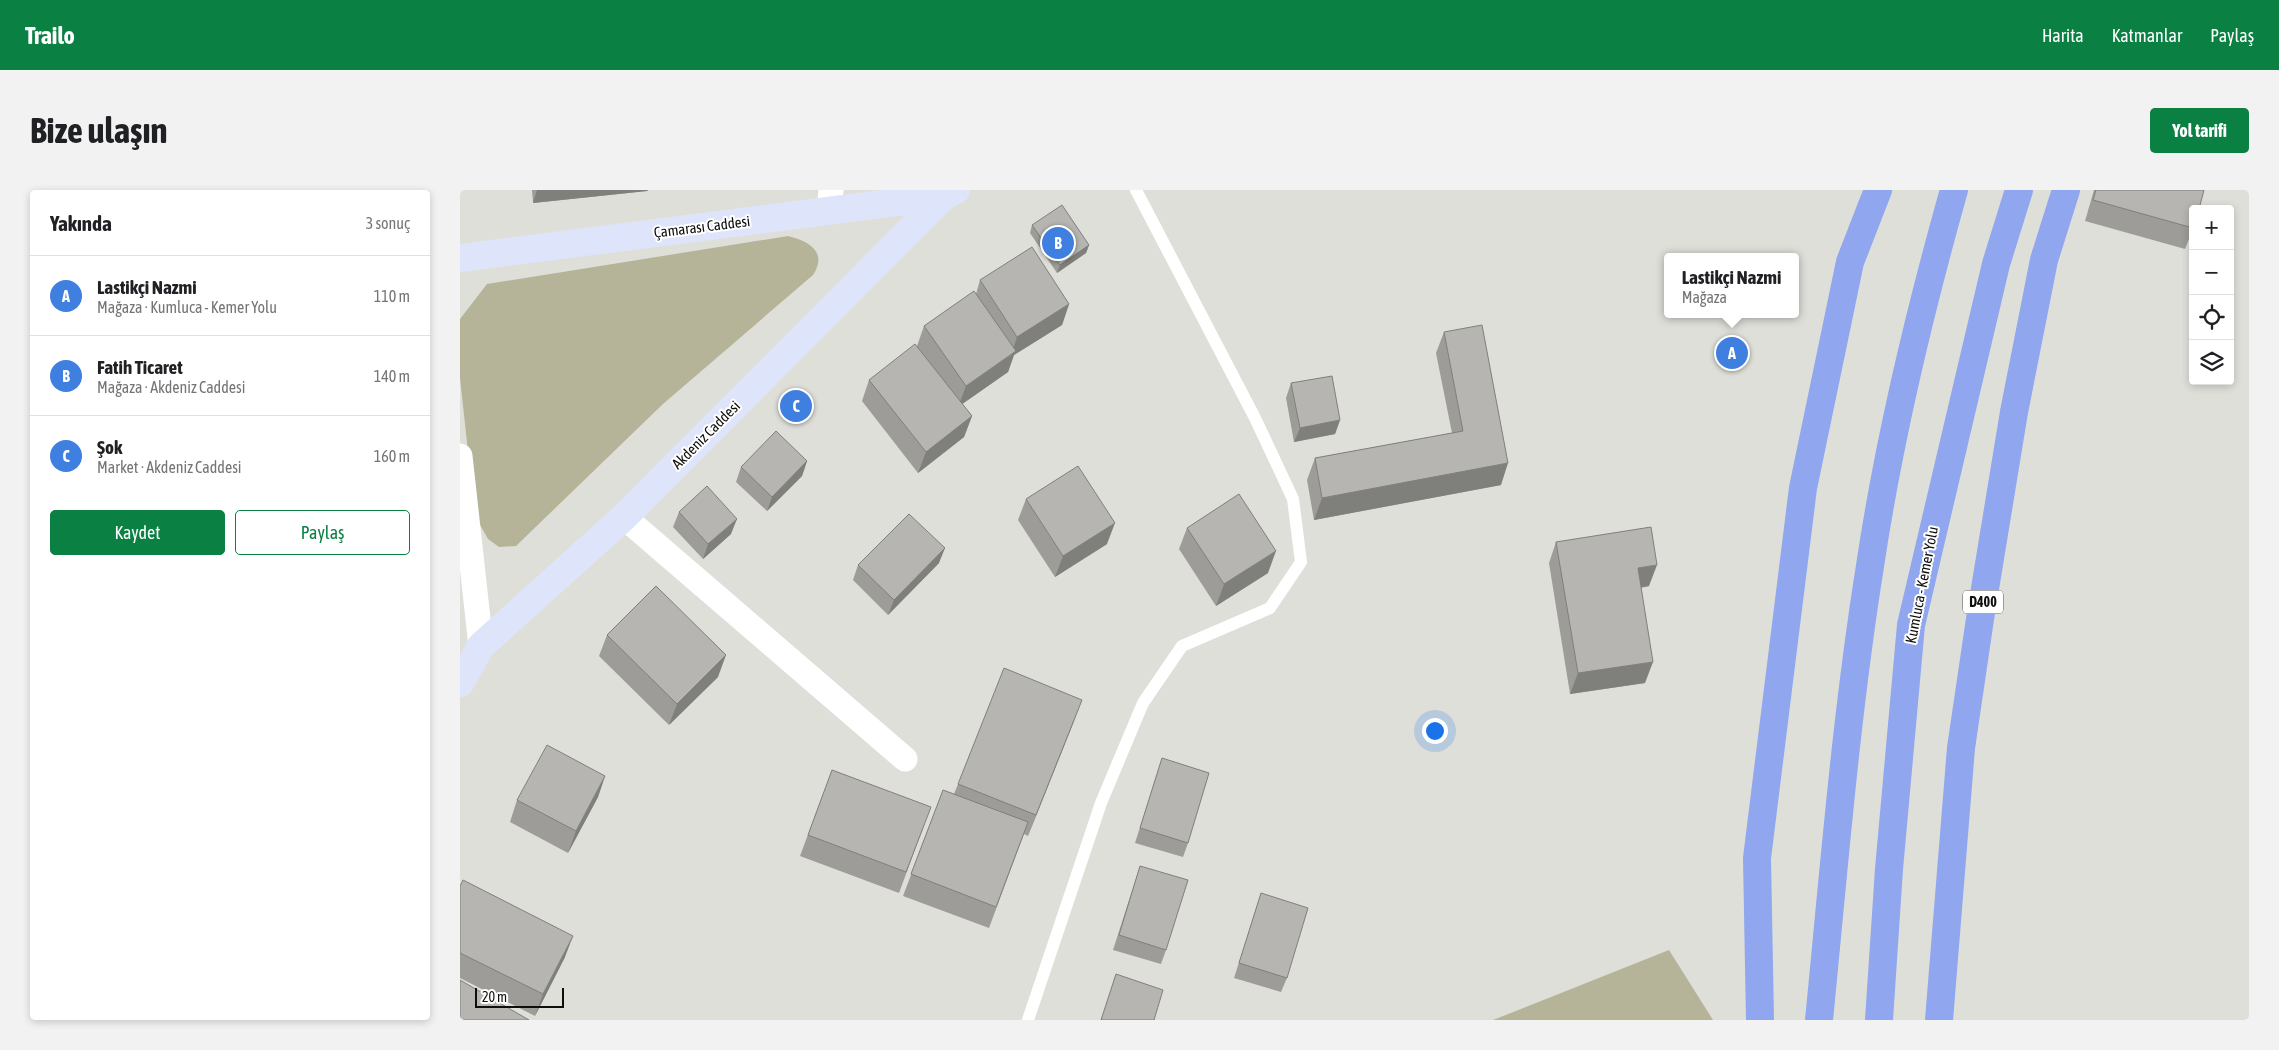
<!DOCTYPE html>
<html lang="tr">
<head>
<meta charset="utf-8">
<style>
	:root { --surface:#fff; --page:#f2f2f2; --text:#202124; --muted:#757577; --line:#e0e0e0; --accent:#0b8043 }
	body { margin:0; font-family:"Asap Condensed",sans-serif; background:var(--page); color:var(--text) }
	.controls { position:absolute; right:15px; top:15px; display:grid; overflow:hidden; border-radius:5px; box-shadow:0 2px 8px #0003 }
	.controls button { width:45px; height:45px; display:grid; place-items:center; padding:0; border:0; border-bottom:1px solid var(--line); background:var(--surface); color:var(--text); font:25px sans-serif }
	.scale { position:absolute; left:15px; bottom:12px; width:89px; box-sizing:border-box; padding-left:5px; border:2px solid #0e0e0c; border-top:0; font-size:14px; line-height:18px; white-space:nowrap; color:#0e0e0c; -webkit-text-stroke:4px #fff; paint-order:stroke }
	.you { position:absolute; left:974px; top:540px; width:18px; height:18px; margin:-12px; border:4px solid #fff; border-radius:50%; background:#1a73e8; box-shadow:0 0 0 8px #1a73e833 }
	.badge { display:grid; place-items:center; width:32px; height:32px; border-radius:50%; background:var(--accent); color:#fff; font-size:16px; font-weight:700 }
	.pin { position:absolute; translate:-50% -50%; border:2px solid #fff; box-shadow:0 1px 5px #0006 }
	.popup { position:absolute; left:1204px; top:63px; width:135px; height:65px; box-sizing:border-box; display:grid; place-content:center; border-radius:5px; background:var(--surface); filter:drop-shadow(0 1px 4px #0005); font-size:16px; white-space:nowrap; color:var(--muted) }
	.popup b { font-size:19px; color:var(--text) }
	.popup::after { content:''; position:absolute; left:50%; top:100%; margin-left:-10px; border:10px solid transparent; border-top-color:var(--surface) }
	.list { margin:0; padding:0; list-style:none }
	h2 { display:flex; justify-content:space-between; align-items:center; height:65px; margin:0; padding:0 20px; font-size:21px }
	h2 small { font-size:16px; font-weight:400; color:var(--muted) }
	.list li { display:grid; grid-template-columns:32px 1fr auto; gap:15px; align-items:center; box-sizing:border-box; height:80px; padding:0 20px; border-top:1px solid var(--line) }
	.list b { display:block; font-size:19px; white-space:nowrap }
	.list p { margin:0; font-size:16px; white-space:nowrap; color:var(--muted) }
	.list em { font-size:16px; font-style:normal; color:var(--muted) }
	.actions { display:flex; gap:10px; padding:15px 20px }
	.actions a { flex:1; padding:11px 0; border:1px solid var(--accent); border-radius:5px; text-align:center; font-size:18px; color:var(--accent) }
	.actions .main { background:var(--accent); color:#fff }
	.icon { flex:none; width:28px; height:28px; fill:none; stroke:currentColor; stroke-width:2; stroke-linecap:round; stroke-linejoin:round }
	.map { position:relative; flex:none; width:1789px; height:830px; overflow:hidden; border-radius:5px }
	header { display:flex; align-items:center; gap:30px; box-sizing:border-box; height:70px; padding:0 25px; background:var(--accent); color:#fff }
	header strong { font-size:24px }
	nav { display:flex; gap:28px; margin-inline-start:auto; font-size:18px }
	.intro { display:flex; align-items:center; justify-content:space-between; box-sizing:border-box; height:120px; padding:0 30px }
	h1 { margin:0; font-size:35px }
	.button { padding:12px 22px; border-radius:5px; background:var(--accent); color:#fff; font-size:18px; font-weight:700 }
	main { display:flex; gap:30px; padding:0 30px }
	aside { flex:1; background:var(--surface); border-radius:5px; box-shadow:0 2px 8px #0003 }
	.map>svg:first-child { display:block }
	.green { fill:#b6b498 }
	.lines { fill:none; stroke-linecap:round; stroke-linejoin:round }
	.lane { stroke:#fff; stroke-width:12 }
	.street { stroke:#fff; stroke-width:25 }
	.secondary { stroke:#dee4fa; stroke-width:28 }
	.highway { stroke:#90a6ef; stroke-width:28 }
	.wall { fill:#9d9c98 }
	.shaded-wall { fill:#7f7f7c }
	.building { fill:#b6b5b1; stroke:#7f7f7c }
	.labels { text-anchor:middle; stroke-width:4; stroke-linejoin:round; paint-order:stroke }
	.shield { fill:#fff; stroke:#565655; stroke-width:1 }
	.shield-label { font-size:14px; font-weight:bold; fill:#0e0e0c }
	.street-label { font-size:15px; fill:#0e0e0c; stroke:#fff }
</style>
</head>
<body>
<header>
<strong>Trailo</strong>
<nav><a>Harita</a><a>Katmanlar</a><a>Paylaş</a></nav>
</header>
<div class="intro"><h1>Bize ulaşın</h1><a class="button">Yol tarifi</a></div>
<main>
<aside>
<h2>Yakında<small>3 sonuç</small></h2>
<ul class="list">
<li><span class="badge" style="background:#3f7fe0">A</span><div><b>Lastikçi Nazmi</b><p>Mağaza · Kumluca - Kemer Yolu</p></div><em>110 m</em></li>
<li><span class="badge" style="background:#3f7fe0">B</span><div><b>Fatih Ticaret</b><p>Mağaza · Akdeniz Caddesi</p></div><em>140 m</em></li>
<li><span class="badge" style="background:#3f7fe0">C</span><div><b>Şok</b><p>Market · Akdeniz Caddesi</p></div><em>160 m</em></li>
</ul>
<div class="actions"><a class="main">Kaydet</a><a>Paylaş</a></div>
</aside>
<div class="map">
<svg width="1789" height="830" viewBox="0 0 1789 830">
	<rect width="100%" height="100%" fill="#dfdfda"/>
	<!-- green -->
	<g class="green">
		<path d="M328,46C349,51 368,62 353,85L203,214L56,356L39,357L28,349L15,326L0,188V129L27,94Z"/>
		<polygon points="1209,760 1253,830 1033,830"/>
	</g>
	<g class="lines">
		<!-- lane -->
		<polyline class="lane" points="568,830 641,613 683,513 722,456 810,418 841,372 833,309 795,228 676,0"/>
		<!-- street -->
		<g class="street">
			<polyline points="369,20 371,0"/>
			<polyline points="0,266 21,456"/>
			<polyline points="164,327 445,569"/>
		</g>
		<!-- secondary -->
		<g class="secondary">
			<polyline points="0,68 484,6"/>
			<polyline points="0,493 21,456 164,327 484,6 496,0"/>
		</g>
		<!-- highway -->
		<g class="highway">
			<polyline points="1300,830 1297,668 1343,298 1390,72 1418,0"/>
			<path d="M1359,830C1374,678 1386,526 1410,376C1429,249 1459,124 1494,0"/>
			<polyline points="1419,830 1429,679 1451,435 1536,74 1559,0"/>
			<polyline points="1479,830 1501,558 1520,429 1554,222 1584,70 1606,0"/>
		</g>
	</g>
	<!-- wall -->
	<g class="wall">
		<polygon points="72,0 188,0 187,1 73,13"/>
		<polygon points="1634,0 1744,0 1733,19 1733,39 1725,59 1625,31"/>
		<polygon points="572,35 629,55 626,63 597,83 570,43"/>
		<polygon points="520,90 609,114 602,135 554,165 548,182 502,214 512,226 504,247 458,283 402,211 409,190 457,156 464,136 516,104"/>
		<polygon points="984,142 1041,295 854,330 847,290 855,268 992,243 976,163"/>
		<polygon points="831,193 880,230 875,244 834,252 826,208"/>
		<polygon points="347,271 342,286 307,321 276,292 281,277"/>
		<polygon points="566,309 647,354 595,387 558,330"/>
		<polygon points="219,322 271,344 243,369 213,337"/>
		<polygon points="727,338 808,383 756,416 719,359"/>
		<polygon points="1096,352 1189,396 1181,398 1185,493 1110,504 1089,373"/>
		<polygon points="479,373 428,425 393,390 398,375"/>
		<polygon points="147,445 258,487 209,535 139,466"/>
		<polygon points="614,531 568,646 564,644 529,738 443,706 483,600 494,604 498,594"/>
		<polygon points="702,568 728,653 723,667 675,653"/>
		<polygon points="372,580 463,638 439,703 340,666"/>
		<polygon points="145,586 138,607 108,663 50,632 57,610"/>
		<polygon points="680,676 706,760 701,774 653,760"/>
		<polygon points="0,696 105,767 75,826 0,788"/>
		<polygon points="801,703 827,788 821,802 774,788"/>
		<polygon points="656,784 694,830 641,830"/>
	</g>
	<!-- shaded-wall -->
	<g class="shaded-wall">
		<polygon points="77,0 188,0 187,1 73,13"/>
		<polygon points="629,55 626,63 597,83 600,75"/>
		<polygon points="609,114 602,135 554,165 548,182 498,217 506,196 551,165 557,147"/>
		<polygon points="512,226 504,247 458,283 466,262"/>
		<polygon points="880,230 875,244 834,252 840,238"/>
		<polygon points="347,271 342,286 307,321 312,307"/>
		<polygon points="1048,273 1041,295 854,330 862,308"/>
		<polygon points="277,329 271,344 243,369 248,354"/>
		<polygon points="655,333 647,354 595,387 603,366"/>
		<polygon points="485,358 479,373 428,425 434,410"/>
		<polygon points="816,361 808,383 756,416 764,394"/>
		<polygon points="1197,375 1189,396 1170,399 1178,378"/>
		<polygon points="266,465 258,487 209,535 217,514"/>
		<polygon points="1193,472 1185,493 1110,504 1118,483"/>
		<polygon points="622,510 614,531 568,646 576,625"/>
		<polygon points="145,586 138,607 108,663 116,641"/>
		<polygon points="113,746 105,767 75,826 83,804"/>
	</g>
	<!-- building -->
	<g class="building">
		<polygon points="1636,0 1744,0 1739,19 1733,19 1733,38 1633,10"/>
		<polygon points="602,15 629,55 600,75 572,35"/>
		<polygon points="572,57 609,114 557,147 520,90"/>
		<polygon points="514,101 556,161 506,196 464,136"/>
		<polygon points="1022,135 1048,273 862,308 855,268 1003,241 984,142"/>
		<polygon points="455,154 512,226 466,262 409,190"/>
		<polygon points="872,186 880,230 840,238 831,193"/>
		<polygon points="316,241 347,271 312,307 281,277"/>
		<polygon points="618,276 655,333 603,366 566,309"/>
		<polygon points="247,296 277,329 248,354 219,322"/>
		<polygon points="779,304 816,361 764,394 727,338"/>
		<polygon points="449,324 485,358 434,410 398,375"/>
		<polygon points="1191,337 1197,375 1178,378 1193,472 1118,483 1096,352"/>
		<polygon points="196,396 266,465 217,514 147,445"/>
		<polygon points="544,478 622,510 576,625 498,594"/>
		<polygon points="87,555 145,586 116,641 57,610"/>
		<polygon points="702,568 749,583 728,653 680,638"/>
		<polygon points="372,580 471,617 446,682 348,645"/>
		<polygon points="483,600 568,632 536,717 451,684"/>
		<polygon points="680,676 728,690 706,760 659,745"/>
		<polygon points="3,690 113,746 83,804 0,763 0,696"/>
		<polygon points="801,703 848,718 827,788 779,773"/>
		<polygon points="656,784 703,800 694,830 641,830"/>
		<polygon points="0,790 69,830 0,830"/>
	</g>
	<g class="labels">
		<!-- shield labels -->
		<rect class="shield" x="1503" y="400.5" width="40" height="23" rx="4"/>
		<g class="shield-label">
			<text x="1523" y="417">D400</text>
		</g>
		<!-- street labels -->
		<g class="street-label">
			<text transform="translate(242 37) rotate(-7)" y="5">Çamarası Caddesi</text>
			<text transform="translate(246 245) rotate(-45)" y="5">Akdeniz Caddesi</text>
			<text transform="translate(1462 395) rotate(-79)" y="5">Kumluca - Kemer Yolu</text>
		</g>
	</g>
</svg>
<div class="controls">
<button>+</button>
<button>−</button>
<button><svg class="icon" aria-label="locate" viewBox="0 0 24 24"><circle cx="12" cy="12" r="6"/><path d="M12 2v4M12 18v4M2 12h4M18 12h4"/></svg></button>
<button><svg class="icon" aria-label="layers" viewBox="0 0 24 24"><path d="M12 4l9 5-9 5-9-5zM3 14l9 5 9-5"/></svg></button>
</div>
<div class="scale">20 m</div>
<div class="you"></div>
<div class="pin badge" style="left:1272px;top:163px;background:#3f7fe0">A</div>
<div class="popup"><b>Lastikçi Nazmi</b>Mağaza</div>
<div class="pin badge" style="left:598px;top:53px;background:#3f7fe0">B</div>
<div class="pin badge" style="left:336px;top:216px;background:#3f7fe0">C</div>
</div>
</main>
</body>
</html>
